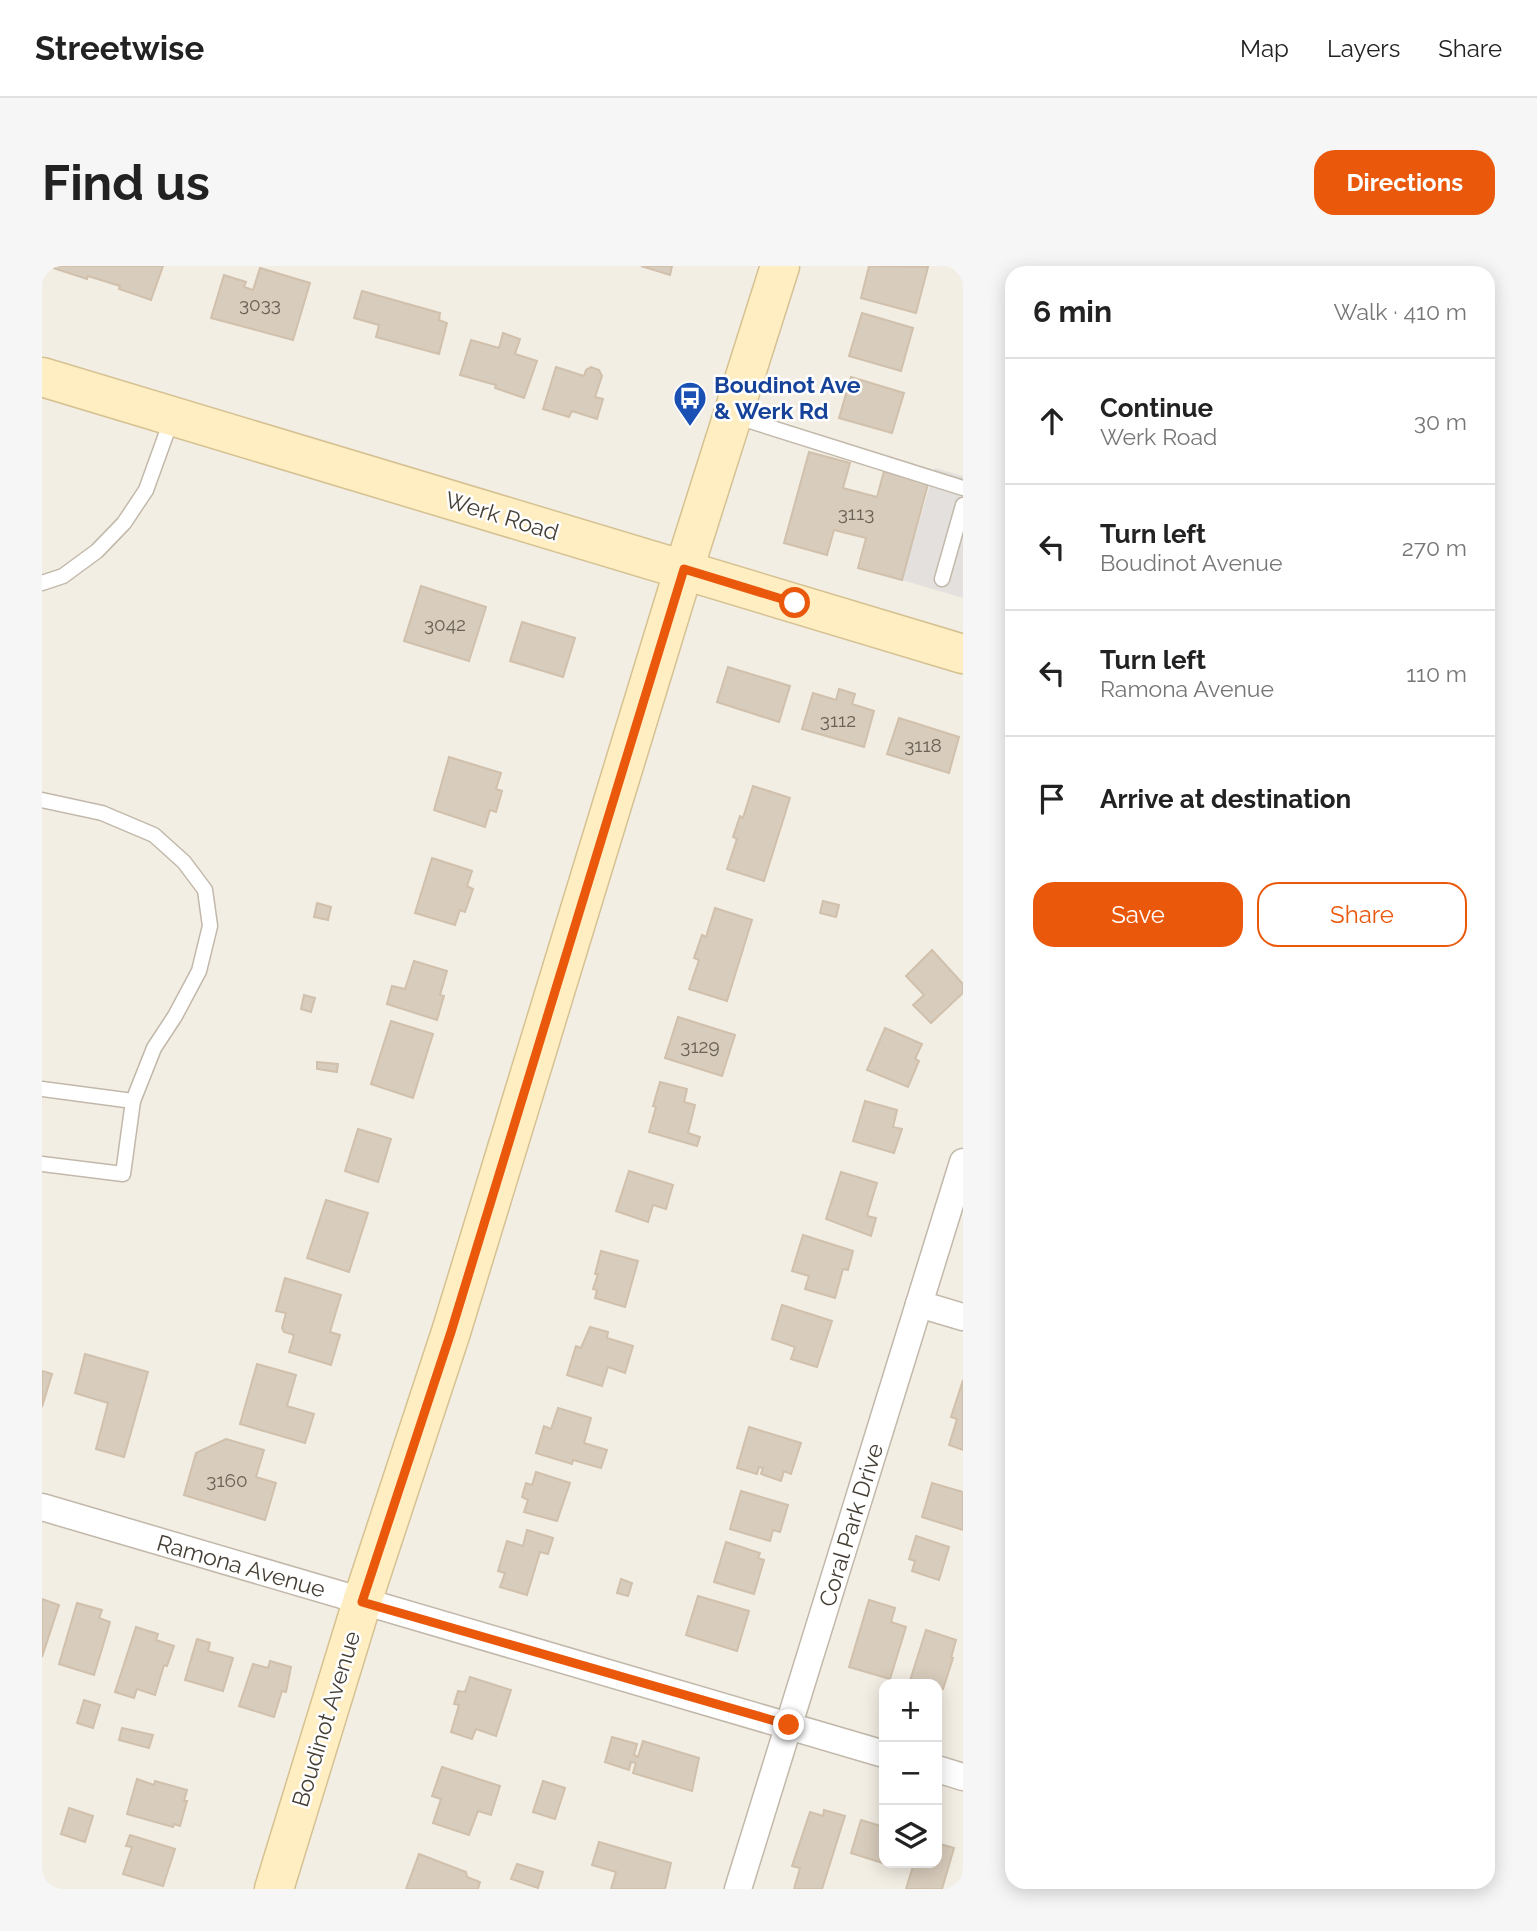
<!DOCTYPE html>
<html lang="en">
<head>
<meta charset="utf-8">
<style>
	:root { --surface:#fff; --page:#f6f6f6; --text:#222; --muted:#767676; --line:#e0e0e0; --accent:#ea580c }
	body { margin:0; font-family:Raleway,sans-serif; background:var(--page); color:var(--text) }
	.controls { position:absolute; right:21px; bottom:21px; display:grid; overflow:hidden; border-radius:14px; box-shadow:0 4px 18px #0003 }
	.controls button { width:63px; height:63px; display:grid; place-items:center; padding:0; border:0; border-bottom:2px solid var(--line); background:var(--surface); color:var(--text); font:35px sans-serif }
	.stop { position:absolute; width:21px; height:21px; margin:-16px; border:5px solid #ea580c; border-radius:50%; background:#fff }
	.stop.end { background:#ea580c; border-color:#fff; box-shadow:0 2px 7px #0008 }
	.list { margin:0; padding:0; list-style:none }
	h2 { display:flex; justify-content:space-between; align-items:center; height:91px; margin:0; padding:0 28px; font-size:30px }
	h2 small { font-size:23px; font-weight:400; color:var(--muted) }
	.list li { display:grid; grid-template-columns:46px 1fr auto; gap:21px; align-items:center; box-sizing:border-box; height:126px; padding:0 28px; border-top:2px solid var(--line) }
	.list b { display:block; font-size:26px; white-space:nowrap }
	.list p { margin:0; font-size:23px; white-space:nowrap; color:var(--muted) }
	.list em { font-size:23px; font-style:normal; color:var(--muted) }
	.actions { display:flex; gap:14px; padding:21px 28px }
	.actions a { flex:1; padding:16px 0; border:2px solid var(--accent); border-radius:21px; text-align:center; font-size:24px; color:var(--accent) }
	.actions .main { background:var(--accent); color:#fff }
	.icon { flex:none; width:38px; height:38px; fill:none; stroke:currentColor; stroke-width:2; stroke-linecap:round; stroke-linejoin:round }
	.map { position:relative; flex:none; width:921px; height:1623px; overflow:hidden; border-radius:21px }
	header { display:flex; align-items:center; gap:42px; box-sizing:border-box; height:98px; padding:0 35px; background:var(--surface); border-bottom:2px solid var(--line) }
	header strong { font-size:33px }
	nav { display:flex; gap:38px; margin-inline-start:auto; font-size:24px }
	.intro { display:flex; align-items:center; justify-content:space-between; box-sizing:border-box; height:168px; padding:0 42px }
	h1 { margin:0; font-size:49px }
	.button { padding:18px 32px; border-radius:21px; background:var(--accent); color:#fff; font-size:24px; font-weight:700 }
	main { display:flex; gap:42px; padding:0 42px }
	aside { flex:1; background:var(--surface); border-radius:21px; box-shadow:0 4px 18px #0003 }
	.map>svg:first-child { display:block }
	.parking { fill:#e3e0dd }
	.building { fill:#d8ccbc; stroke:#d0c0ac; stroke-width:2 }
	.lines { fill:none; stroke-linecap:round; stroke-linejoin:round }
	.lane-casing { stroke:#c2b8aa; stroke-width:17 }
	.street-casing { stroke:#c2b8aa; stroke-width:29 }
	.secondary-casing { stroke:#d5c192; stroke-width:41 }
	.lane { stroke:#fff; stroke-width:14 }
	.street { stroke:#fff; stroke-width:26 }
	.secondary { stroke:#ffeec2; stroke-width:38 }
	.route { stroke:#ea580c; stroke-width:9 }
	.labels { text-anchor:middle; stroke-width:5; stroke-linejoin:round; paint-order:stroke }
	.number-label { font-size:19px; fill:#6a6256 }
	.transit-label { font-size:23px; font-weight:bold; fill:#164399; stroke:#fff; text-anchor:start }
	.street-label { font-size:23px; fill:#453e34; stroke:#fff }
</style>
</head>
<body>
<header>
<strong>Streetwise</strong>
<nav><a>Map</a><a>Layers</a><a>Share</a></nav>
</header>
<div class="intro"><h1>Find us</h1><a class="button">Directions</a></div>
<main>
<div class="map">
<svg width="921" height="1623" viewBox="0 0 921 1623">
	<rect width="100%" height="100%" fill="#f3eee4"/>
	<!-- parking -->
	<polygon class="parking" points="893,202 921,210 921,332 860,314"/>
	<!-- building -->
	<g class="building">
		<polygon points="12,0 121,0 109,34 77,23 78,20 46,10 45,13 11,2"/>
		<polygon points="599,0 630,0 628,9"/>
		<polygon points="827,0 886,1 874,47 819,32"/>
		<polygon points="218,2 268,17 251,74 169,52 182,9 204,16 202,21 211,24"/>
		<polygon points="320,25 398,47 397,54 405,57 397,88 334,71 337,59 312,52"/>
		<polygon points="820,47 871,62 859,105 807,90"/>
		<polygon points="461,67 478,73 473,88 495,95 482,132 453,122 454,119 418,109 429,74 457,82"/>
		<polygon points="514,101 542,110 544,104 549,101 557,104 560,110 553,131 561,133 555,153 530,145 527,151 501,143"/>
		<polygon points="809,111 862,127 850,167 797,152"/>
		<polygon points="767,186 808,197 801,222 835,231 842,205 886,218 860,314 816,302 824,272 792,264 785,289 742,277"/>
		<polygon points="379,320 444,341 427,395 362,375"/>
		<polygon points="480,356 533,372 521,411 468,395"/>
		<polygon points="686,401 748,420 737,456 675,436"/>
		<polygon points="797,423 813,428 810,438 832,445 822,481 760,463 771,427 794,434"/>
		<polygon points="857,452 917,471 907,507 845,488"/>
		<polygon points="407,491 459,507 454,523 460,525 454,546 448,544 443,561 392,544"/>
		<polygon points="711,520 748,532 722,615 685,603 695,573 691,571 698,550 701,552"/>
		<polygon points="390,592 430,605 425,620 431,623 423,646 418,644 413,659 373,647"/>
		<polygon points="781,635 797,639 794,651 778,647"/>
		<polygon points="275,637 289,641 286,654 272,651"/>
		<polygon points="673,642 710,654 685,735 647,723 657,694 652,692 660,669 664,671"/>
		<polygon points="890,684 921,718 921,727 889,757 871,739 882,729 864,710"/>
		<polygon points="372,695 405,705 398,729 402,730 395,754 345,738 350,720 363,723"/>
		<polygon points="262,729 273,732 269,746 259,743"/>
		<polygon points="636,751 693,769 680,810 623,792"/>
		<polygon points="349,755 391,768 371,832 329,818"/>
		<polygon points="843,762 880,778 873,793 877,795 866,821 825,804"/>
		<polygon points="275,796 296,798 295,806 275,803"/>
		<polygon points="618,816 645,823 642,836 653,839 646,867 658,871 655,880 607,866 614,841 611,840"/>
		<polygon points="823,835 855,844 851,861 860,863 852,887 811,875"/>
		<polygon points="316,863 349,873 336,916 303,905"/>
		<polygon points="587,905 631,919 624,943 611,939 606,956 574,945"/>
		<polygon points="799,906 835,917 825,950 834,952 829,970 784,953"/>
		<polygon points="284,934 326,947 307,1006 265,992"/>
		<polygon points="761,969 811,985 806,1004 801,1003 793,1032 763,1023 767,1010 750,1005"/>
		<polygon points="559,985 596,995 583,1041 553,1032 555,1024 551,1023 556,1008 553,1008"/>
		<polygon points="243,1012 299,1029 288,1066 298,1069 289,1099 247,1086 252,1069 242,1066 240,1062 244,1047 234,1045"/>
		<polygon points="740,1039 790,1055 775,1101 749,1093 753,1081 730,1073"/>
		<polygon points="548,1061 566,1066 565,1072 591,1080 583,1107 566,1101 560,1120 525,1109 534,1080 539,1082"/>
		<polygon points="43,1088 106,1106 82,1191 54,1183 66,1137 33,1127"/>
		<polygon points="215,1098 254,1109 245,1140 272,1148 263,1177 198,1158"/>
		<polygon points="0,1105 10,1108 0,1141"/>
		<polygon points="921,1114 921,1184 907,1179 915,1153 909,1151"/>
		<polygon points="516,1142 549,1152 542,1177 565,1184 559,1202 531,1194 530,1198 494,1187 502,1160 509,1163"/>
		<polygon points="707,1161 759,1177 749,1208 742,1205 739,1215 719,1208 721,1202 717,1201 715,1208 695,1202"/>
		<polygon points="184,1173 222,1184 214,1211 234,1217 223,1254 142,1229 154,1187"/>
		<polygon points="494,1206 528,1217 515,1255 482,1246 486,1234 480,1231 484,1217 490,1219"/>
		<polygon points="890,1217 921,1226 921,1264 880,1251"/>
		<polygon points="699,1225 746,1239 738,1266 731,1264 728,1275 688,1263"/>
		<polygon points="485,1264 511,1272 506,1288 498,1286 485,1329 458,1321 463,1307 456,1305 465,1275 481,1280"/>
		<polygon points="874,1270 907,1281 897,1314 870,1305 873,1295 867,1293"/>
		<polygon points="684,1276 718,1287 716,1292 722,1294 712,1328 672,1316"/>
		<polygon points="579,1313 590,1317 586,1330 575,1327"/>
		<polygon points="656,1330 707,1345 695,1385 644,1369"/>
		<polygon points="0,1333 17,1339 0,1391"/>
		<polygon points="827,1334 853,1342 849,1356 864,1361 848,1413 807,1401"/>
		<polygon points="35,1337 60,1344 57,1352 68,1356 52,1409 17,1398"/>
		<polygon points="94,1361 116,1368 114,1374 132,1380 125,1400 122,1399 113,1429 95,1423 92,1432 73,1426"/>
		<polygon points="884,1364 914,1374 909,1392 911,1392 901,1423 895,1421 895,1418 867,1418"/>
		<polygon points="155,1373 168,1377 166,1385 191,1392 181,1425 143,1414"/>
		<polygon points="228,1395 249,1401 244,1426 240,1425 232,1451 197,1440 211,1398 226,1402"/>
		<polygon points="428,1411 469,1424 454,1470 434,1463 430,1473 409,1466 417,1439 412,1438 416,1425 423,1426"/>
		<polygon points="42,1434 58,1439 51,1462 35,1457"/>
		<polygon points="80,1462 111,1469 107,1482 77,1474"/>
		<polygon points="570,1471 595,1478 592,1489 596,1491 601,1475 657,1492 650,1525 591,1507 594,1497 589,1496 587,1504 563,1496"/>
		<polygon points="400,1501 458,1520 449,1549 436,1545 427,1569 391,1557 399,1533 390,1530"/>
		<polygon points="95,1513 112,1519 113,1515 145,1524 142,1535 145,1535 138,1560 132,1558 131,1561 85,1548"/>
		<polygon points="501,1515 523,1522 513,1553 491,1546"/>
		<polygon points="27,1542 51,1550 43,1576 19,1568"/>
		<polygon points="782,1544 803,1550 780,1623 752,1623 758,1602 750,1600 768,1546 781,1550"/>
		<polygon points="819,1554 842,1561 842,1597 848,1597 847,1599 809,1587"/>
		<polygon points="88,1569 133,1583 121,1620 81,1608 90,1581 84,1580"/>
		<polygon points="557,1576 629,1597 623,1623 569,1623 574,1606 550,1599"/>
		<polygon points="895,1577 912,1582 900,1623 864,1623 872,1597 895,1597"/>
		<polygon points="377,1588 424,1606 425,1611 438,1616 436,1623 364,1623"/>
		<polygon points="475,1598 501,1606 496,1622 469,1613"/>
	</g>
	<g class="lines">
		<defs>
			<g id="lane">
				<polyline points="692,150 921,222"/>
				<polyline points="900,313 921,239"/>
				<polyline points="0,317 21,310 55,285 82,257 104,224 130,152"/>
				<polyline points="0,534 60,547 112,569 142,596 163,624 168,660 157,705 133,750 112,782 91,835"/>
				<polyline points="0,823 91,835 81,908 0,898"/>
			</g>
			<g id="street">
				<polyline points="877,1038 921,1051"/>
				<polyline points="0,1241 842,1488"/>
				<polyline points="895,1503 921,1511"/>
				<polyline points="696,1623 921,896"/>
			</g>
			<g id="secondary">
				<polyline points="0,111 921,388"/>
				<polyline points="232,1623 320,1336 409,1066 642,303 738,0"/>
			</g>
		</defs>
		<!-- lane casing -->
		<use href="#lane" class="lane-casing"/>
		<!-- street casing -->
		<use href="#street" class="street-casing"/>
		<!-- secondary casing -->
		<use href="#secondary" class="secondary-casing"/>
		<!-- lane -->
		<use href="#lane" class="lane"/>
		<!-- street -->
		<use href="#street" class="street"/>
		<!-- secondary -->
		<use href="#secondary" class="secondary"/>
	</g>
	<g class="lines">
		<!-- route -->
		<polyline class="route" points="747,1459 320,1336 409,1066 642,303 753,337"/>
	</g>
	<!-- icons -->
	<defs>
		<symbol id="bus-pin" viewBox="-11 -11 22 30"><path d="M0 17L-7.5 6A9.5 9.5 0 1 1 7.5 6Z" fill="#1a4fb4" stroke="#fff"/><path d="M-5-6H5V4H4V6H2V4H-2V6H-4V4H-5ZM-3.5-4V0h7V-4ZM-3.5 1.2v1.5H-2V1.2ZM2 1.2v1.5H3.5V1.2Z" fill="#fff"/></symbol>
	</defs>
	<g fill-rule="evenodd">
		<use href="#bus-pin" x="629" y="113" width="38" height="52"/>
	</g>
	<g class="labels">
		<!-- number labels -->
		<g class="number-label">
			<text x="218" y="45">3033</text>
			<text x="814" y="254">3113</text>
			<text x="403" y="365">3042</text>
			<text x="796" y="461">3112</text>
			<text x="881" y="486">3118</text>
			<text x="658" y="787">3129</text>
			<text x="185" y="1221">3160</text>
		</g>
		<!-- transit labels -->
		<g class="transit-label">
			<text x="672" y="127">Boudinot Ave<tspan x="672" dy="26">&amp; Werk Rd</tspan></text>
		</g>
		<!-- street labels -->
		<g class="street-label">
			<text transform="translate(460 250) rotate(17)" y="8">Werk Road</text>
			<text transform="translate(809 1259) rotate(-73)" y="8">Coral Park Drive</text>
			<text transform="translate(199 1300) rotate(16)" y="8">Ramona Avenue</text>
			<text transform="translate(284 1453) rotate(-73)" y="8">Boudinot Avenue</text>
		</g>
	</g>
</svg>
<div class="controls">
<button>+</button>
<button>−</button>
<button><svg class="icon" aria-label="layers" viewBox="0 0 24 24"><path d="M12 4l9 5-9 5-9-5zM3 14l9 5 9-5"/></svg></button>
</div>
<div class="stop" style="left:753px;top:337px"></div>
<div class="stop end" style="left:747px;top:1459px"></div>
</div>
<aside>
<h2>6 min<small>Walk · 410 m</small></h2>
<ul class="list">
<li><svg class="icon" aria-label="ahead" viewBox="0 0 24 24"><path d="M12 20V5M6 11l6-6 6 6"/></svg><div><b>Continue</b><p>Werk Road</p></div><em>30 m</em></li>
<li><svg class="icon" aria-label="left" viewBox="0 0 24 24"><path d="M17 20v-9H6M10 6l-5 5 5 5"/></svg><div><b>Turn left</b><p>Boudinot Avenue</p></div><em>270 m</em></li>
<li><svg class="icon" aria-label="left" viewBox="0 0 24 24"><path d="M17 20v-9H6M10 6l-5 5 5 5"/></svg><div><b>Turn left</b><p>Ramona Avenue</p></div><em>110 m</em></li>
<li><svg class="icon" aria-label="arrive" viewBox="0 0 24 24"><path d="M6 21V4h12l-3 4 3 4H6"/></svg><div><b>Arrive at destination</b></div></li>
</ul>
<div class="actions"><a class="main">Save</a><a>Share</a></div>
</aside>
</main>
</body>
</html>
